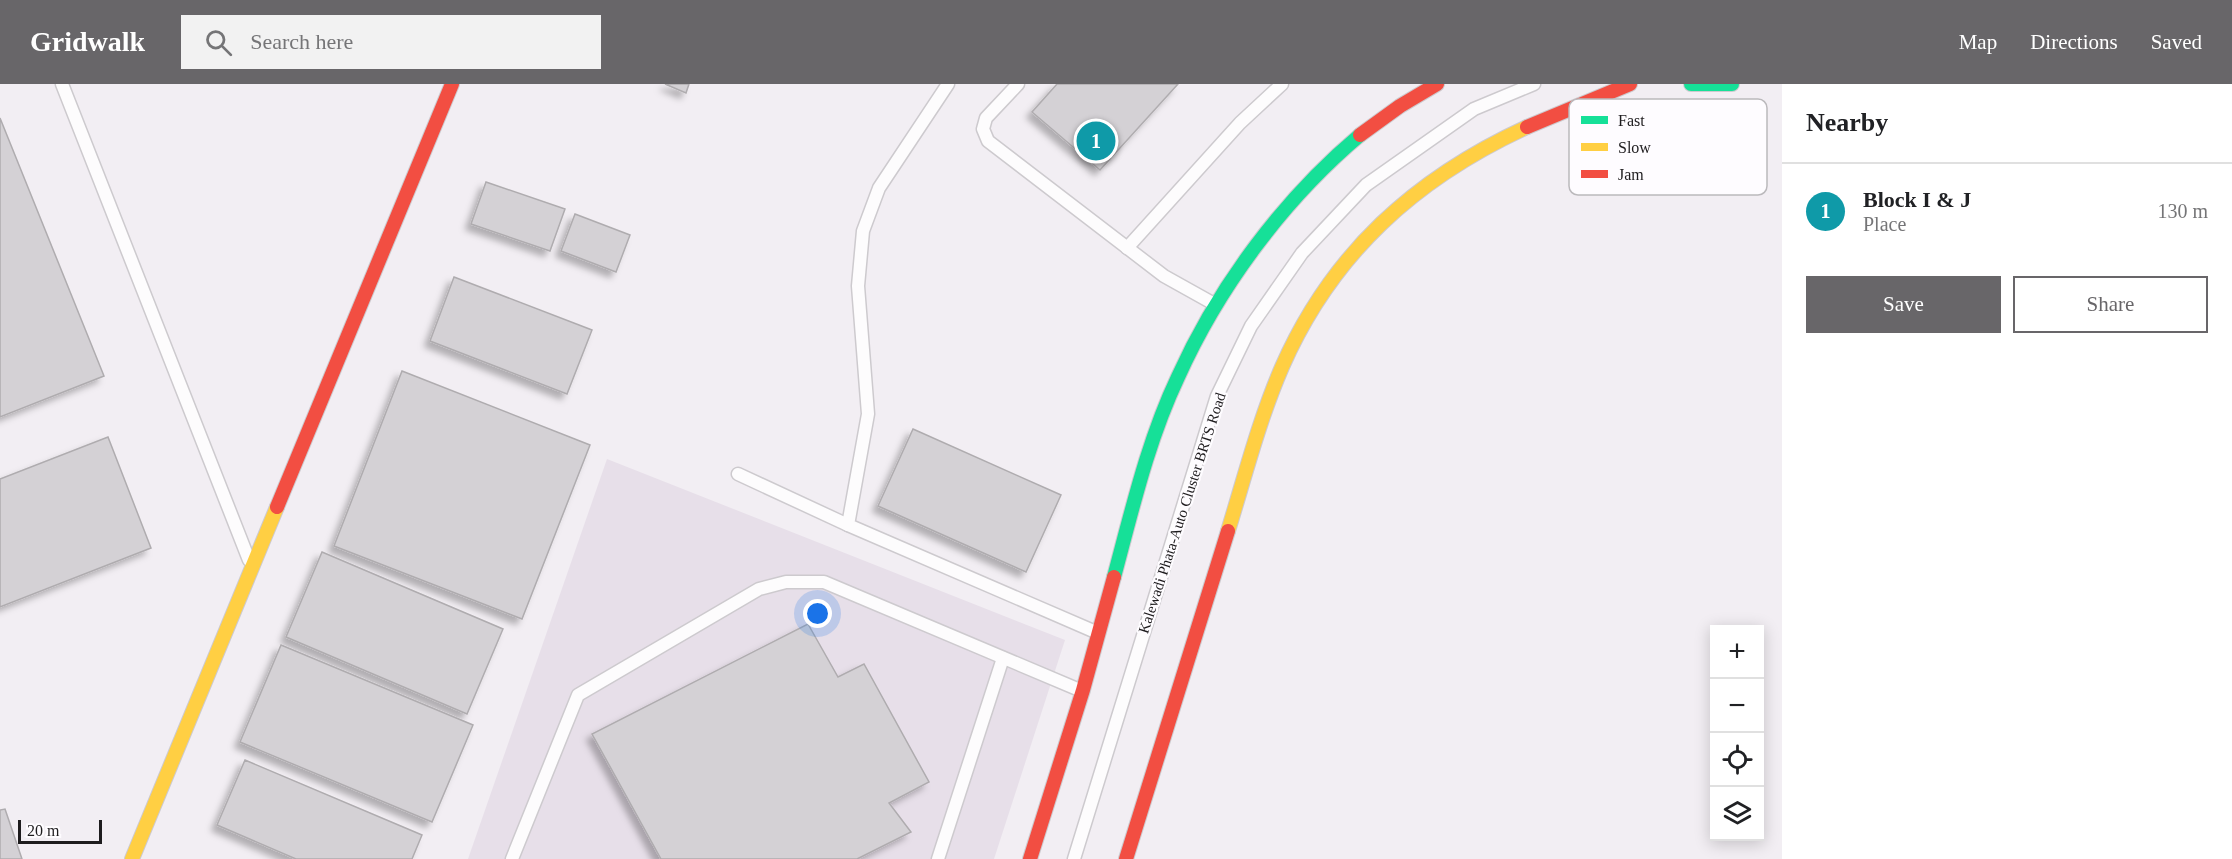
<!DOCTYPE html>
<html lang="en">
<head>
<meta charset="utf-8">
<style>
	:root { --surface:#fff; --page:#f2f2f2; --text:#202124; --muted:#757577; --line:#e0e0e0; --accent:#686669 }
	body { margin:0; font-family:"Times New Roman",serif; background:var(--page); color:var(--text) }
	.controls { position:absolute; right:18px; bottom:18px; display:grid; overflow:hidden; border-radius:0px; box-shadow:0 3px 15px #0003 }
	.controls button { width:54px; height:54px; display:grid; place-items:center; padding:0; border:0; border-bottom:2px solid var(--line); background:var(--surface); color:var(--text); font:30px sans-serif }
	.scale { position:absolute; left:18px; bottom:15px; width:84px; box-sizing:border-box; padding-left:6px; border:3px solid #1e1c1e; border-top:0; font-size:16px; line-height:21px; white-space:nowrap; color:#1e1c1e; -webkit-text-stroke:4px #fefcff; paint-order:stroke }
	.you { position:absolute; left:818px; top:530px; width:21px; height:21px; margin:-15px; border:4px solid #fff; border-radius:50%; background:#1a73e8; box-shadow:0 0 0 9px #1a73e833 }
	.badge { display:grid; place-items:center; width:39px; height:39px; border-radius:50%; background:var(--accent); color:#fff; font-size:20px; font-weight:700 }
	.pin { position:absolute; translate:-50% -50%; border:3px solid #fff; box-shadow:0 2px 6px #0006 }
	.list { margin:0; padding:0; list-style:none }
	h2 { display:flex; justify-content:space-between; align-items:center; height:78px; margin:0; padding:0 24px; font-size:26px }
	h2 small { font-size:20px; font-weight:400; color:var(--muted) }
	.list li { display:grid; grid-template-columns:39px 1fr auto; gap:18px; align-items:center; box-sizing:border-box; height:96px; padding:0 24px; border-top:2px solid var(--line) }
	.list b { display:block; font-size:22px; white-space:nowrap }
	.list p { margin:0; font-size:20px; white-space:nowrap; color:var(--muted) }
	.list em { font-size:20px; font-style:normal; color:var(--muted) }
	.actions { display:flex; gap:12px; padding:18px 24px }
	.actions a { flex:1; padding:14px 0; border:2px solid var(--accent); border-radius:0px; text-align:center; font-size:21px; color:var(--accent) }
	.actions .main { background:var(--accent); color:#fff }
	.icon { flex:none; width:33px; height:33px; fill:none; stroke:currentColor; stroke-width:2; stroke-linecap:round; stroke-linejoin:round }
	.map { position:relative; flex:none; width:1782px; height:775px; overflow:hidden }
	header { display:flex; align-items:center; gap:36px; box-sizing:border-box; height:84px; padding:0 30px; background:var(--accent); color:#fff }
	header strong { font-size:28px }
	nav { display:flex; gap:33px; margin-inline-start:auto; font-size:21px }
	.search { width:420px; height:54px; background:var(--page); display:flex; align-items:center; gap:15px; box-sizing:border-box; padding:0 21px; border-radius:0px; color:var(--muted); font-size:22px }
	main { display:flex }
	aside { flex:1; background:var(--surface) }
	.map>svg:first-child { display:block }
	.built { fill:#e7dfe9 }
	.building { fill:#d4d1d5; stroke:#afacaf; stroke-width:1.5; filter:url(#shadow) }
	.lines { fill:none; stroke-linecap:round; stroke-linejoin:round }
	.lane-casing { stroke:#cdcace; stroke-width:15 }
	.fast-casing { stroke:#cdcace; stroke-width:16 }
	.slow-casing { stroke:#cdcace; stroke-width:16 }
	.jam-casing { stroke:#cdcace; stroke-width:16 }
	.lane { stroke:#fdfcfd; stroke-width:12 }
	.fast { stroke:#16e098; stroke-width:14 }
	.slow { stroke:#ffcf43; stroke-width:14 }
	.jam { stroke:#f24e42; stroke-width:14 }
	.labels { text-anchor:middle; stroke-width:4.5; stroke-linejoin:round; paint-order:stroke }
	.street-label { font-size:15px; fill:#1e1c1e; stroke:#fefcff }
	.key { fill:#fefcff; stroke:#bbb9bc; stroke-width:1.5 }
	.key-label { font-size:16px; fill:#1e1c1e }
</style>
</head>
<body>
<header>
<strong>Gridwalk</strong>
<div class="search"><svg class="icon" aria-label="search" viewBox="0 0 24 24"><circle cx="10" cy="10" r="6"/><path d="M15 15l6 6"/></svg>Search here</div>
<nav><a>Map</a><a>Directions</a><a>Saved</a></nav>
</header>
<main>
<div class="map">
<svg width="1782" height="775" viewBox="0 0 1782 775">
	<defs>
		<filter id="shadow"><feDropShadow dx="-5.5" dy="5.5" stdDeviation="3" flood-color="#0004"/></filter>
	</defs>
	<rect width="100%" height="100%" fill="#f2eef3"/>
	<!-- built -->
	<polygon class="built" points="607,375 1065,556 994,775 468,775"/>
	<!-- building -->
	<g class="building">
		<polygon points="665,0 689,0 686,9"/>
		<polygon points="1057,0 1178,0 1100,86 1032,28"/>
		<polygon points="0,34 104,292 0,333"/>
		<polygon points="486,98 565,125 550,167 471,140"/>
		<polygon points="575,130 630,151 616,188 561,167"/>
		<polygon points="454,193 592,246 567,310 430,257"/>
		<polygon points="402,287 590,361 522,535 334,462"/>
		<polygon points="913,345 1061,411 1026,488 878,422"/>
		<polygon points="108,353 151,464 0,523 0,395"/>
		<polygon points="322,468 503,545 467,630 286,553"/>
		<polygon points="808,540 838,593 864,580 929,698 889,719 911,748 857,775 661,775 592,650"/>
		<polygon points="281,561 473,641 432,738 240,658"/>
		<polygon points="245,676 422,751 412,775 296,775 217,741"/>
		<polygon points="5,725 22,775 0,775 0,726"/>
	</g>
	<g class="lines">
		<defs>
			<g id="lane">
				<polyline points="62,0 249,476"/>
				<polyline points="948,0 879,104 863,147 858,202 868,330 848,441 1098,549"/>
				<polyline points="1018,0 986,34 983,45 988,57 1164,192 1216,221"/>
				<polyline points="1127,164 1240,39 1282,0"/>
				<polyline points="738,390 848,441"/>
				<polyline points="512,775 578,611 759,505 786,498 824,498 1082,607"/>
				<polyline points="938,775 1003,574"/>
				<polyline points="1074,775 1217,312 1251,242 1302,169 1366,101 1474,25 1534,0"/>
			</g>
			<g id="fast">
				<polyline points="1691,0 1732,0"/>
				<path d="M1114,493C1132,426 1148,356 1178,293C1219,202 1284,115 1360,51"/>
			</g>
			<g id="slow">
				<path d="M1228,447C1245,392 1259,336 1282,283C1332,169 1416,94 1527,43"/>
				<polyline points="132,775 277,423"/>
			</g>
			<g id="jam">
				<polyline points="1527,43 1630,0"/>
				<polyline points="1360,51 1400,22 1437,0"/>
				<polyline points="277,423 452,0"/>
				<polyline points="1030,775 1083,606 1114,493"/>
				<polyline points="1126,775 1228,447"/>
			</g>
		</defs>
		<!-- lane casing -->
		<use href="#lane" class="lane-casing"/>
		<!-- fast casing -->
		<use href="#fast" class="fast-casing"/>
		<!-- slow casing -->
		<use href="#slow" class="slow-casing"/>
		<!-- jam casing -->
		<use href="#jam" class="jam-casing"/>
		<!-- lane -->
		<use href="#lane" class="lane"/>
		<!-- fast -->
		<use href="#fast" class="fast"/>
		<!-- slow -->
		<use href="#slow" class="slow"/>
		<!-- jam -->
		<use href="#jam" class="jam"/>
	</g>
	<g class="labels">
		<!-- street labels -->
		<g class="street-label">
			<text transform="translate(1182 429) rotate(-72)" y="5">Kalewadi Phata-Auto Cluster BRTS Road</text>
		</g>
	</g>
	<!-- legend -->
	<rect x="1569" y="15" width="198" height="96" rx="9" class="key"/>
	<rect x="1581" y="32" width="27" height="8" fill="#16e098"/>
	<rect x="1581" y="59" width="27" height="8" fill="#ffcf43"/>
	<rect x="1581" y="86" width="27" height="8" fill="#f24e42"/>
	<g class="key-label">
		<text x="1618" y="42">Fast</text>
		<text x="1618" y="69">Slow</text>
		<text x="1618" y="96">Jam</text>
	</g>
</svg>
<div class="controls">
<button>+</button>
<button>−</button>
<button><svg class="icon" aria-label="locate" viewBox="0 0 24 24"><circle cx="12" cy="12" r="6"/><path d="M12 2v4M12 18v4M2 12h4M18 12h4"/></svg></button>
<button><svg class="icon" aria-label="layers" viewBox="0 0 24 24"><path d="M12 4l9 5-9 5-9-5zM3 14l9 5 9-5"/></svg></button>
</div>
<div class="scale">20 m</div>
<div class="you"></div>
<div class="pin badge" style="left:1096px;top:57px;background:#0f9aa8">1</div>
</div>
<aside>
<h2>Nearby<small></small></h2>
<ul class="list">
<li><span class="badge" style="background:#0f9aa8">1</span><div><b>Block I &amp; J</b><p>Place</p></div><em>130 m</em></li>
</ul>
<div class="actions"><a class="main">Save</a><a>Share</a></div>
</aside>
</main>
</body>
</html>
